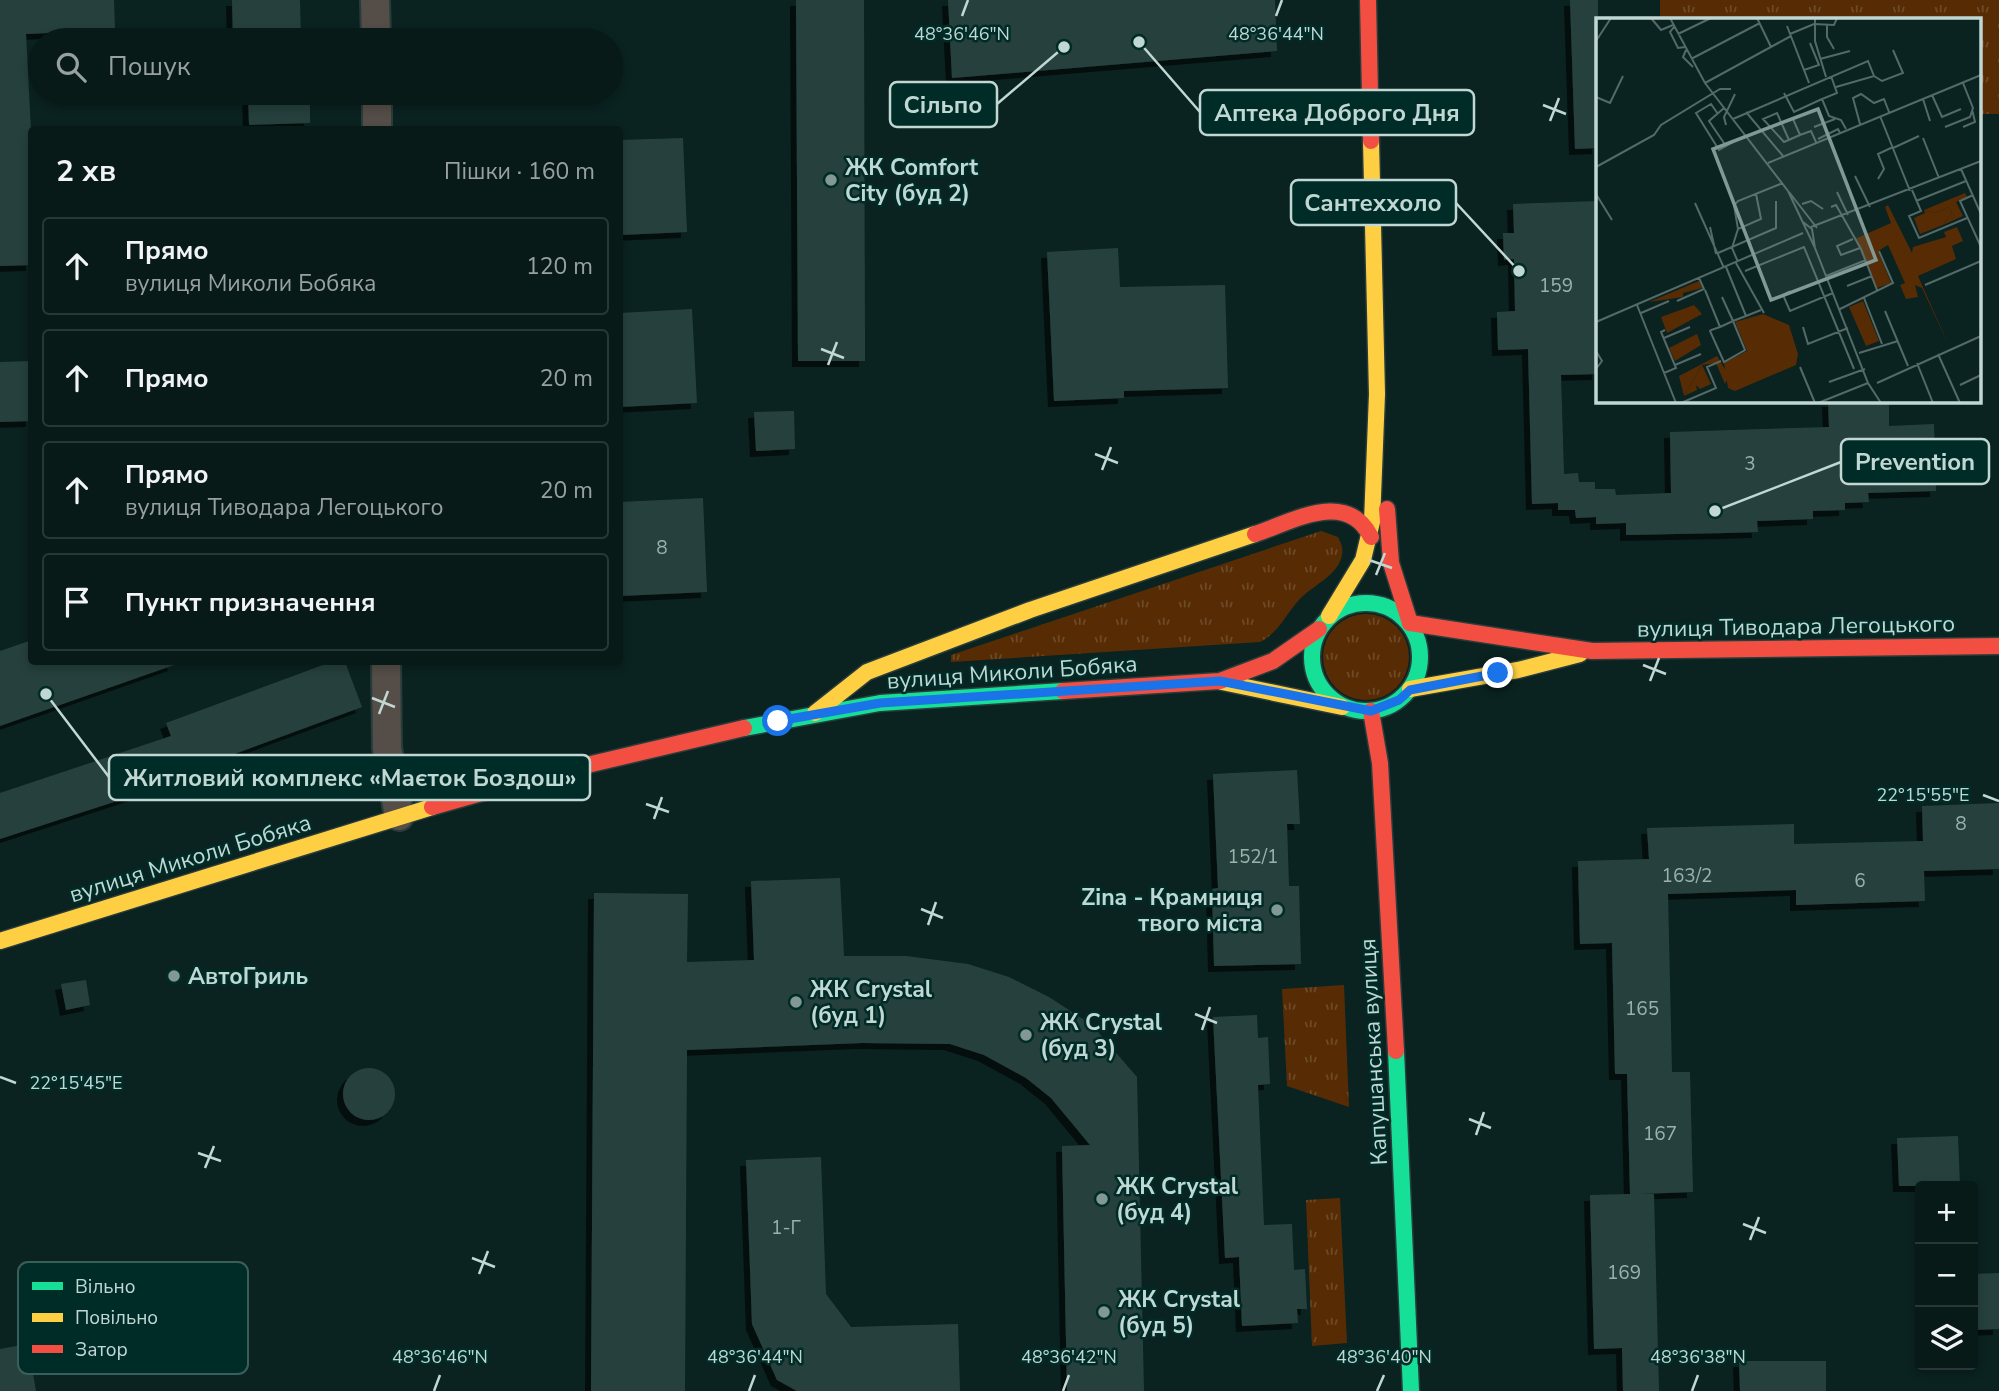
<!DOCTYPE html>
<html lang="uk">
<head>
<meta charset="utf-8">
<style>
	:root { --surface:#081a18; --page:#162725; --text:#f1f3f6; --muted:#98a1a2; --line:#293837 }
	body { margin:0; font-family:"Nunito Sans",sans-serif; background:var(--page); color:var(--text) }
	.controls { position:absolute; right:21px; bottom:21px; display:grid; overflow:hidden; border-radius:7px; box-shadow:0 4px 10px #0003 }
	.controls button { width:63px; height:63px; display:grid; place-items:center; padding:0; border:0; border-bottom:2px solid var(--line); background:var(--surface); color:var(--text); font:35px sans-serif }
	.stop { position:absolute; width:21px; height:21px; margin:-16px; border:5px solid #1a73e8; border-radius:50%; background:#fff }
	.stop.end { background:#1a73e8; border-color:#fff; box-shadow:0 2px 7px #0008 }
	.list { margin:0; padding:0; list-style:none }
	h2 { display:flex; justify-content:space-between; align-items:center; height:91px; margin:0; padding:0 28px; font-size:30px }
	h2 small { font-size:23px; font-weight:400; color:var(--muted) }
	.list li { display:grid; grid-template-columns:46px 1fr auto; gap:21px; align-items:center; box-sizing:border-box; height:98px; margin:0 14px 14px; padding:0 14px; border:2px solid var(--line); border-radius:7px }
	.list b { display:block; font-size:26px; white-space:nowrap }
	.list p { margin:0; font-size:23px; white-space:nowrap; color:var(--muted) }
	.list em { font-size:23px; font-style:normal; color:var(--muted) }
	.icon { flex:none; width:38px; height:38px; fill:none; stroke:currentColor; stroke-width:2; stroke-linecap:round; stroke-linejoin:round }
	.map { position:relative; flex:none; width:1999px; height:1391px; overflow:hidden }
	.search { position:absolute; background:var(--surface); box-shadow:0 4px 10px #0003; left:28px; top:28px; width:595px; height:77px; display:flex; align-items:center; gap:18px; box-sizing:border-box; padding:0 24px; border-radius:38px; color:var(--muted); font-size:26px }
	.panel { position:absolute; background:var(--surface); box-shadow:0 4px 10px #0003; left:28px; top:126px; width:595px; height:539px; border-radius:7px }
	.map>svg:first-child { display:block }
	.grass { fill:url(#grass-tufts) }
	.building { fill:#27413e; filter:url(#shadow) }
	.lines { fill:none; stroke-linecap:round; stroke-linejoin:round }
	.street-casing { stroke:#293d3b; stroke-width:32 }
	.fast-casing { stroke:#293d3b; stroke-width:19 }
	.slow-casing { stroke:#293d3b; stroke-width:19 }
	.jam-casing { stroke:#293d3b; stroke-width:19 }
	.street { stroke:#554e48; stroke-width:28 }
	.fast { stroke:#16e098; stroke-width:16 }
	.slow { stroke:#ffcf43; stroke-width:16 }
	.jam { stroke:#f24e42; stroke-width:16 }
	.route { stroke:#1a73e8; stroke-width:9 }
	.ticks { fill:none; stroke:#c1d7d3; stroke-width:2.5 }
	.poi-dot { fill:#819894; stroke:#002c28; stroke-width:2.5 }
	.labels { text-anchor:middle; stroke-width:5; stroke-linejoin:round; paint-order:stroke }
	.number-label { font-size:19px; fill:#9ab2ae }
	.poi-label { font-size:23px; font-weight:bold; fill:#c1d7d3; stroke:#002c28; text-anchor:start }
	.street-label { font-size:23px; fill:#c1d7d3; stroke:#002c28 }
	.inset-road { fill:none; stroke:#536a68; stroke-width:2 }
	.view { fill:#819894; fill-opacity:0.15; stroke:#819894; stroke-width:3.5 }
	.inset-edge { fill:none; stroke:#c1d7d3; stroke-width:3.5 }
	.key { fill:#002c28; stroke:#3a5f5b; stroke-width:2 }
	.key-label { font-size:19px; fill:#c1d7d3 }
	.ticks-label { font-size:18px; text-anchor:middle; fill:#c1d7d3; stroke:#002c28; stroke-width:5; stroke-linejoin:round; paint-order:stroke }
	.leader { fill:none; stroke:#c1d7d3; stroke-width:2.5 }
	.callout-dot { fill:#c1d7d3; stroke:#002c28; stroke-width:2.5 }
	.callout { fill:#002c28; stroke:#c1d7d3; stroke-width:2.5 }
	.callout-label { font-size:24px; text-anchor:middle; font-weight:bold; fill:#c1d7d3 }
</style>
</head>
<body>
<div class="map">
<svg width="1999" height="1391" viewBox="0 0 1999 1391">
	<defs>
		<pattern id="grass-tufts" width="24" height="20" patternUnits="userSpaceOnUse" patternTransform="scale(1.75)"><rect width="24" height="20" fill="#572c04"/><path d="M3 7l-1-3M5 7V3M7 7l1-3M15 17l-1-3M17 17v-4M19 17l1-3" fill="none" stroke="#6d4a28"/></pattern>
		<filter id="shadow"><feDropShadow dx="-6" dy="6" stdDeviation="0" flood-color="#0009"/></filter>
	</defs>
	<rect width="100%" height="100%" fill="#0a2220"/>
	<!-- grass -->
	<g class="grass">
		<polygon points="1660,0 1999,0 1999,114 1980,114 1980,19 1660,19"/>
		<path d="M1321,531L1338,537C1342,545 1344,550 1341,559C1334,578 1311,586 1298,601C1285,616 1278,633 1260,642L951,662V655Z"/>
		<circle cx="1366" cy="657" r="43"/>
		<polygon points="1344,985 1349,1107 1287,1086 1282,989"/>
		<polygon points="1340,1198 1347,1343 1312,1346 1306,1200"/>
	</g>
	<!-- building -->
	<g class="building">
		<polygon points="0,0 114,0 115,30 26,34 32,150 32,265 0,266"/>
		<polygon points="232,0 300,0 301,40 233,40"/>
		<polygon points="796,0 864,0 865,361 798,361"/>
		<polygon points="948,0 1275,0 1277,51 952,78"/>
		<polygon points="1570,0 1598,0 1598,148 1575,149"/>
		<polygon points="248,93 310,93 310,123 249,125"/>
		<polygon points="683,138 687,232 620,235 620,140"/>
		<polygon points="1598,201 1598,374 1561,375 1564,474 1578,473 1579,482 1595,482 1595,489 1615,489 1616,495 1671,493 1670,432 1829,427 1828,401 1889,401 1889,426 1934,424 1936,491 1868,493 1869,502 1845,503 1845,510 1813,511 1813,519 1757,521 1758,532 1727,533 1626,535 1626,523 1596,524 1596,517 1576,518 1575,510 1558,510 1558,503 1532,504 1528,349 1498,350 1497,312 1515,311 1514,259 1504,260 1503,233 1514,233 1513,204"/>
		<polygon points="1118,248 1120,287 1225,285 1228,388 1124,391 1124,398 1054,401 1047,252"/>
		<polygon points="692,309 697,403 620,407 620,313"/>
		<polygon points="32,361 32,421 0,422 0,362"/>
		<polygon points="794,411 795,449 756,451 754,412"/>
		<polygon points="703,498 707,592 620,596 620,502"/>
		<polygon points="32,640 32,662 173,662 174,665 0,726 0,651"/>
		<polygon points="331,662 345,662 362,707 161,781 163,786 0,839 0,793 171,736 166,723"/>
		<polygon points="1297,770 1300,824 1287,824 1289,886 1299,886 1301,964 1214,966 1212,889 1218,888 1213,774"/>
		<polygon points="1999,803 1999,869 1924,871 1925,901 1796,905 1796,890 1668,894 1672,1072 1690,1072 1693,1192 1639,1194 1654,1194 1659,1391 1623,1391 1622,1348 1594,1349 1590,1195 1630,1194 1627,1074 1615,1074 1612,943 1580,944 1578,861 1649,859 1647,828 1794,824 1794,844 1923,841 1922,806"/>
		<polygon points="840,878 844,956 906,956 968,964 1009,977 1049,997 1092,1025 1137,1077 1144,1391 1067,1391 1062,1146 1090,1145 1051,1098 1026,1078 984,1055 950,1044 862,1043 687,1050 685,1391 591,1391 594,893 688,894 687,962 754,960 751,881"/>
		<polygon points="86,980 90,1005 66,1010 61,984"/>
		<polygon points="1257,1015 1258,1038 1268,1037 1270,1084 1258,1085 1264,1225 1292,1224 1294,1270 1305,1269 1307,1309 1297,1309 1298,1323 1242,1326 1239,1257 1225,1258 1213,1017"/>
		<circle cx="369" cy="1094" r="26"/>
		<polygon points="1958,1136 1960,1186 1899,1186 1897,1138"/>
		<polygon points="821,1157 826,1294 851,1327 958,1324 960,1391 797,1391 777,1380 752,1324 746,1160"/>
		<polygon points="1999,1273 1999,1329 1973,1330 1973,1274"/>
		<polygon points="28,1344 36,1391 0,1391 0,1349"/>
		<polygon points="1739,1361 1826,1361 1826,1391 1740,1391"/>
	</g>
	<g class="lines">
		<defs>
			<g id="street">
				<polyline points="375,0 376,40"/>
				<polyline points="377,93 377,130"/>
				<polyline points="386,662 387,748 399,816"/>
			</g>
			<g id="fast">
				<circle cx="1366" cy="657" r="54"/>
				<polyline points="744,728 880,703 1063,691"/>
				<polyline points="1396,1051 1411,1391"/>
			</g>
			<g id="slow">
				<polyline points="1329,616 1363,560 1372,522 1377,394 1371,141"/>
				<polyline points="1222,682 1342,707"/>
				<polyline points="1410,689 1518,670 1580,654"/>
				<polyline points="815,713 867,672 1030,610 1255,534"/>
				<polyline points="0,941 432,807"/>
			</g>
			<g id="jam">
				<polyline points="1368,0 1371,141"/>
				<polyline points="1387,509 1391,563 1410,623"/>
				<path d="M1255,534C1294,521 1347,489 1371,537"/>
				<polyline points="1410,623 1592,651 1999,646"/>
				<polyline points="1063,691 1220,681 1273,661 1319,629"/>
				<polyline points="1371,711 1380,763 1396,1051"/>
				<polyline points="432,807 549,774 744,728"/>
			</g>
		</defs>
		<!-- street casing -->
		<use href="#street" class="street-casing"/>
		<!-- fast casing -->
		<use href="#fast" class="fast-casing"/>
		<!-- slow casing -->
		<use href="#slow" class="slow-casing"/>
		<!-- jam casing -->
		<use href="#jam" class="jam-casing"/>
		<!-- street -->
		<use href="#street" class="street"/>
		<!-- fast -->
		<use href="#fast" class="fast"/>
		<!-- slow -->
		<use href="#slow" class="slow"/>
		<!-- jam -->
		<use href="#jam" class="jam"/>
	</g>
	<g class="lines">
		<!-- route -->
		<polyline class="route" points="778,721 880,703 1220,681 1371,711 1399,700 1410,690 1498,673"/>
	</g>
	<!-- ticks -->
	<path class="ticks" d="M962,16L968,0M1276,16L1282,0M1543,105L1566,114M1550,121L1559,98M821,349L844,358M828,365L837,342M1095,454L1118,463M1102,470L1111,447M1369,560L1392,568M1376,575L1385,553M1643,665L1666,674M1650,681L1659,658M372,698L395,707M379,714L388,691M1983,795L1999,801M646,804L669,812M654,819L662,797M921,909L943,918M928,925L936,902M1195,1014L1217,1023M1202,1030L1210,1007M0,1077L16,1083M1469,1119L1491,1128M1476,1135L1484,1112M198,1153L221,1161M205,1168L214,1146M1743,1224L1766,1233M1750,1240L1759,1217M472,1258L495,1267M479,1274L488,1251M434,1391L440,1375M749,1391L755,1375M1063,1391L1069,1375M1377,1391L1384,1375M1692,1391L1698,1375"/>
	<!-- markers -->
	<g class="poi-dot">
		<circle cx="831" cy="180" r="7"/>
		<circle cx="1277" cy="910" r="7"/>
		<circle cx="174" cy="976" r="7"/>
		<circle cx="796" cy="1002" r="7"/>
		<circle cx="1026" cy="1035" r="7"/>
		<circle cx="1102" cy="1199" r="7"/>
		<circle cx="1104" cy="1312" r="7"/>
	</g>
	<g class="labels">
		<!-- number labels -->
		<g class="number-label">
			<text x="1556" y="292">159</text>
			<text x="1750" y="470">3</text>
			<text x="662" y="554">8</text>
			<text x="1961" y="830">8</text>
			<text x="1253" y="863">152/1</text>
			<text x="1687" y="882">163/2</text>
			<text x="1860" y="887">6</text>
			<text x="1642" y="1015">165</text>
			<text x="1660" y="1140">167</text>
			<text x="786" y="1234">1-Г</text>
			<text x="1624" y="1279">169</text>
		</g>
		<!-- poi labels -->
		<g class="poi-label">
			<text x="845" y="175">ЖК Comfort<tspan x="845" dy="26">City (буд 2)</tspan></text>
			<text x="1263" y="905" text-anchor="end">Zina - Крамниця<tspan x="1263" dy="26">твого міста</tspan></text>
			<text x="188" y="984">АвтоГриль</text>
			<text x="810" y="997">ЖК Crystal<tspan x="810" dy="26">(буд 1)</tspan></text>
			<text x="1040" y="1030">ЖК Crystal<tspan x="1040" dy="26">(буд 3)</tspan></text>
			<text x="1116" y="1194">ЖК Crystal<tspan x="1116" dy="26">(буд 4)</tspan></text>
			<text x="1118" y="1307">ЖК Crystal<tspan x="1118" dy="26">(буд 5)</tspan></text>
		</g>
		<!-- street labels -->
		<g class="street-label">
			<text transform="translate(1796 626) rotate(-1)" y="8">вулиця Тиводара Легоцького</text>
			<text transform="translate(1012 672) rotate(-4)" y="8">вулиця Миколи Бобяка</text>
			<text transform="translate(190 858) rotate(-17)" y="8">вулиця Миколи Бобяка</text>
			<text transform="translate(1373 1052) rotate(-93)" y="8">Капушанська вулиця</text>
		</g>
	</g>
	<!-- overview -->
	<g transform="translate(1596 18)">
		<rect width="385" height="385" fill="#0a2220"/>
		<path d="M292,187L316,235L317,229L350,219L348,214L361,209L367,223L356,228L360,241L322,258L354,330L326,270L319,267L322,279L310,281L304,267L309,265L292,227L282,233L295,265L281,270L259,221L295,205L289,189ZM353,189L356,194L347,207L324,216L318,200L329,195L328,192L338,195ZM103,263L106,270L87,275V279L53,284ZM98,287L106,296L71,315L65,299ZM167,296L193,307L202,336L200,347L139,373L132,370L128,345L151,333L139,304ZM101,316L105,327L79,343L73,330ZM106,347L115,366L104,371L100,367L101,372L88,378Z" fill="#572c04"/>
		<path d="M369,175L371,179L360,184L367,198L347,207L356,194L353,189L338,195L328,192ZM267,283L283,323L270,328L253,289ZM121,338L133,358L129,366L120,345L106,347L88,378L83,358Z" fill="#572c04"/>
		<path class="inset-road" d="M55,0L65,12L77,7M74,0L109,65L192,173L219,230M161,0L175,29M219,0V23L230,59M231,7V19L238,31M191,8L213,65M78,9L74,14L82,30L89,29M82,16L115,0M194,16L218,6L238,7L241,0M0,23L15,0M90,32L87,39L97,49M95,41L164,5M224,41L254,33M208,52L223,47L214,25M235,58L241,75L226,81L233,98L245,102L250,111M109,65L195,18M240,69L278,58L286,63L307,55L297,32M188,75L198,94L226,81M336,77L346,99L365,91M0,79L14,85L27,58M327,81L334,103M128,90L113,103L130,128M150,94L187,138M122,96L115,86L100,95L123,132L150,117M284,98L314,173M137,101L272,43L278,58M197,101L204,117L215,113L220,124M264,106L257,80L265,76L278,85L288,81L293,94M130,107L128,99L139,76M218,109L239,101M349,109L374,99L377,90L367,65M367,109L379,104L376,91M327,120L343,160M222,121L242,111L244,115M193,122L181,95L167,101L188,124L204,117M297,130L323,118M172,145L385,57M0,149L58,117L65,107L124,71H135M365,151L385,196M259,158L274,189M282,161L288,151L282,136L297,129M316,172L325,193L313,198L323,220L371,200M193,174L221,210M241,174L252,197M0,176L16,202M160,176L165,201L142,211L138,187L142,183L187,165M377,177L364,183L385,229M320,183L370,163M99,185L128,250M206,186L215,183L227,191M235,189L240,187L265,231L281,272M207,204L216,211L219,230L272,365L285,385M114,209L120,236M215,209L385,143M142,211L136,230L142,244M257,221L241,228L245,237L264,230M122,235L180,210V183M140,245L168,295M130,249L150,298M149,253L208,229L258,351M230,258L270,242M329,267L385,243M251,268L276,258M109,272L124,309M194,273L187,277L194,293L237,275M126,279L137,303L149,332L128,344L114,313L115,312L124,309L137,303L150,298L165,292M268,280L286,326M81,283L108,271L103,260M41,287L80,385M244,291L297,265L283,233M289,293L312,348M45,295L73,283M0,304L207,215M207,309L212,326L252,310M68,320L94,309M0,333L6,343L0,351M263,335L302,323M342,336L364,385M321,345L337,385M79,347L105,336M204,349L219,385M68,355L80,350L65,314L69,312M233,364L269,351M281,365L385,318M364,367L385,357M85,385L120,370L111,349L125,343M222,385L272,365"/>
		<path class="view" d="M222,91L280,242L175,282L117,131Z"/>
		<rect width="385" height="385" class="inset-edge"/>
	</g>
	<!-- legend -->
	<rect x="18" y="1262" width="230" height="112" rx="10" class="key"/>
	<rect x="32" y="1282" width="31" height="8" fill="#16e098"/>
	<rect x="32" y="1313" width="31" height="9" fill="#ffcf43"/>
	<rect x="32" y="1345" width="31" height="8" fill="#f24e42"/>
	<g class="key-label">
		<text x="75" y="1293">Вільно</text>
		<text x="75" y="1324">Повільно</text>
		<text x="75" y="1356">Затор</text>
	</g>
	<g class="ticks-label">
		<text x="962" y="40">48°36'46"N</text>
		<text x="1276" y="40">48°36'44"N</text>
		<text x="1923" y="801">22°15'55"E</text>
		<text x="76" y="1089">22°15'45"E</text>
		<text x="440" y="1363">48°36'46"N</text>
		<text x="755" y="1363">48°36'44"N</text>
		<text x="1069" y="1363">48°36'42"N</text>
		<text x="1384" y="1363">48°36'40"N</text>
		<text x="1698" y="1363">48°36'38"N</text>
	</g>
	<!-- callouts -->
	<path class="leader" d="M1064 47L997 104M1139 42L1200 112M1519 271L1456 203M1715 511L1841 462M46 694L109 777"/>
	<g class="callout-dot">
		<circle cx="1064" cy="47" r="7"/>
		<circle cx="1139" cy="42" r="7"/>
		<circle cx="1519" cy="271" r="7"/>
		<circle cx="1715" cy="511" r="7"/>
		<circle cx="46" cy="694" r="7"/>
	</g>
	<g class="callout">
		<rect x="890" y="82" width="107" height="45" rx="7"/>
		<rect x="1200" y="90" width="274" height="45" rx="7"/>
		<rect x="1291" y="180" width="165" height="45" rx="7"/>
		<rect x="1841" y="439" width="148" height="45" rx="7"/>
		<rect x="109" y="755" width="481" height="45" rx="7"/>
	</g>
	<g class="callout-label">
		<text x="943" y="113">Сільпо</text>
		<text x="1337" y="121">Аптека Доброго Дня</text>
		<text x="1373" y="211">Сантеххоло</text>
		<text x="1915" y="470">Prevention</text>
		<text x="350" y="786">Житловий комплекс «Маєток Боздош»</text>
	</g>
</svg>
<div class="controls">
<button>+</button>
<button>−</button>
<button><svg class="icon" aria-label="layers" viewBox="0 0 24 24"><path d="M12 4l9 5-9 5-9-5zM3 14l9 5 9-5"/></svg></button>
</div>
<div class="stop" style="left:778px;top:721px"></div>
<div class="stop end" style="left:1498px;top:673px"></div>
<div class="search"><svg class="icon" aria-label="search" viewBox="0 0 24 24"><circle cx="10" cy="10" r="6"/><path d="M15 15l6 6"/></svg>Пошук</div>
<section class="panel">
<h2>2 хв<small>Пішки · 160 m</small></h2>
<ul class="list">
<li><svg class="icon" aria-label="ahead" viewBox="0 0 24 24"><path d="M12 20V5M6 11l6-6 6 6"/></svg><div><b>Прямо</b><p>вулиця Миколи Бобяка</p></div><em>120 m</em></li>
<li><svg class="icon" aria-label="ahead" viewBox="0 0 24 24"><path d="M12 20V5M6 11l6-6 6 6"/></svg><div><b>Прямо</b></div><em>20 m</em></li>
<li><svg class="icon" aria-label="ahead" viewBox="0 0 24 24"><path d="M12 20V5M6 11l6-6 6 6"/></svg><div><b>Прямо</b><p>вулиця Тиводара Легоцького</p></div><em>20 m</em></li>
<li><svg class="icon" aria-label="arrive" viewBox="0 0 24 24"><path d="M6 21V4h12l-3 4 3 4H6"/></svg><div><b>Пункт призначення</b></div></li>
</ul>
</section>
</div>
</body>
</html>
